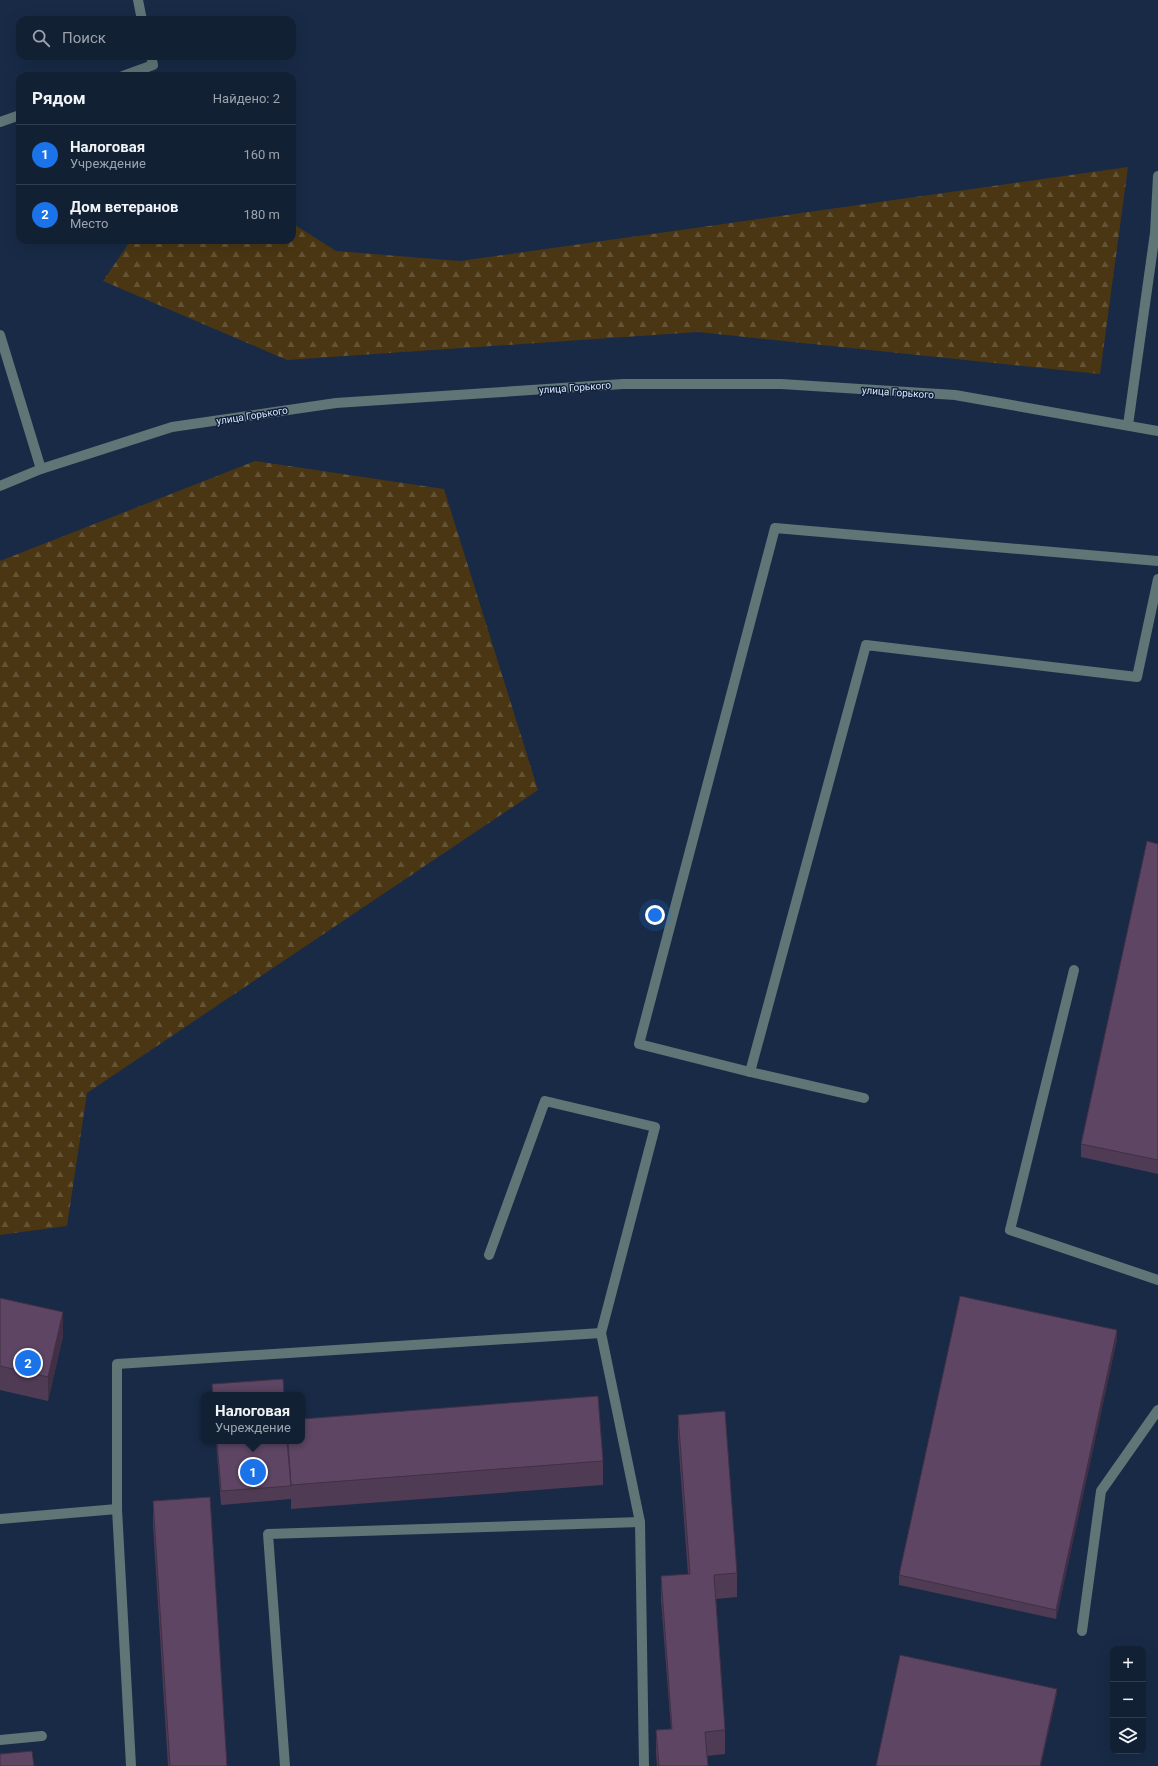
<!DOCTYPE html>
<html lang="ru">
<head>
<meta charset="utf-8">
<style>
	:root { --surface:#122034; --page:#1b283c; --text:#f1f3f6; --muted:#9ca3ac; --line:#313e4f; --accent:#1a73e8 }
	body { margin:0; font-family:Roboto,sans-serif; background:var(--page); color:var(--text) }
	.controls { position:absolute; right:12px; bottom:12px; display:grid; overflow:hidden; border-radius:8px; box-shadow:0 4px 16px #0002 }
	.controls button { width:36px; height:36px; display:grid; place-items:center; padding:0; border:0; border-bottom:1px solid var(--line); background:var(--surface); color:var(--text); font:20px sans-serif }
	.you { position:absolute; left:655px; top:915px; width:14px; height:14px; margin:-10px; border:3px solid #fff; border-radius:50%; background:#1a73e8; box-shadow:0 0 0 6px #1a73e833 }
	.badge { display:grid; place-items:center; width:26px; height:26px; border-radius:50%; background:var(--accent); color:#fff; font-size:13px; font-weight:700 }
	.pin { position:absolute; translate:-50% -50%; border:2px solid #fff; box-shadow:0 1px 4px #0006 }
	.popup { position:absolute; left:201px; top:1392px; width:104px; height:52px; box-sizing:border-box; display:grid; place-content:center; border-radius:8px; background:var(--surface); filter:drop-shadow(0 1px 3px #0005); font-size:13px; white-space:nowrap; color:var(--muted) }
	.popup b { font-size:15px; color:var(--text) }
	.popup::after { content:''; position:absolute; left:50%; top:100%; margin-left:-8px; border:8px solid transparent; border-top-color:var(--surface) }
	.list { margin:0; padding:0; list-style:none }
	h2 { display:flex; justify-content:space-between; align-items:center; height:52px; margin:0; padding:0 16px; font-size:17px }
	h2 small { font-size:13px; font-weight:400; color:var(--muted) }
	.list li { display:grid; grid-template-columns:26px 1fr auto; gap:12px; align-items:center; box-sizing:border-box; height:60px; padding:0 16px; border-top:1px solid var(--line) }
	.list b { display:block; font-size:15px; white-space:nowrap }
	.list p { margin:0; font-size:13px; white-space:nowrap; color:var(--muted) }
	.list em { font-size:13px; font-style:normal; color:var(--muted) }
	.icon { flex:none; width:22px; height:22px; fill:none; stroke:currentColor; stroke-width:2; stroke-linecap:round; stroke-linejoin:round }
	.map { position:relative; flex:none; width:1158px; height:1766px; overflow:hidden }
	.search { position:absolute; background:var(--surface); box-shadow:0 4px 16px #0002; left:16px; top:16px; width:280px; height:44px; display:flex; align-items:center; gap:10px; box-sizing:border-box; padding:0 14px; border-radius:12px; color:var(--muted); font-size:15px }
	.panel { position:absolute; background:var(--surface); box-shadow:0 4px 16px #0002; left:16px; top:72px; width:280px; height:172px; border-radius:12px }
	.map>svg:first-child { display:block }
	.forest { fill:url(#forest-firs) }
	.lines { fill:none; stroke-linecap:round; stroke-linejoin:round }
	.minor { stroke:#5f7576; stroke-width:10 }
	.wall { fill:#503b55 }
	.shaded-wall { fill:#413045 }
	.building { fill:#5d4563; stroke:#413045 }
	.labels { text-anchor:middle; stroke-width:3; stroke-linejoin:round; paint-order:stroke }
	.street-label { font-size:10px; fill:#dbe7fa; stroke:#0f203b }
</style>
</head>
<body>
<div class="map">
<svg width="1158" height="1766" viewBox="0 0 1158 1766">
	<defs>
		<pattern id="forest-firs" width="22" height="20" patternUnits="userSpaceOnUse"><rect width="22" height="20" fill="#4a3612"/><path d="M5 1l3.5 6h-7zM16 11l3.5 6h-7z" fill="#645335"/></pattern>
	</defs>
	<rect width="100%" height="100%" fill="#182a46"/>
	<!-- forest -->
	<g class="forest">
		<polygon points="1128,167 1100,374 698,332 287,360 103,281 131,240 292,240 292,223 336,251 460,261"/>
		<polygon points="255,461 444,489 538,790 87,1093 67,1226 0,1235 0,561"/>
	</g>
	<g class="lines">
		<!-- minor -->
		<g class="minor">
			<polyline points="138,0 142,20"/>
			<polyline points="123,76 153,65 151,56"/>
			<polyline points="0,122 20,115"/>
			<polyline points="0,335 41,469"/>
			<polyline points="1128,425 1155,233 1158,176"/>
			<polyline points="0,486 41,469 172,427 336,403 623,384 781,384 955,395 1158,431"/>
			<polyline points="1158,561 775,528 639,1044 750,1072 866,645 1137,677 1158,579"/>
			<polyline points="1074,970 1010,1230 1158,1280"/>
			<polyline points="750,1072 864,1098"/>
			<polyline points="489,1255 545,1101 655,1127 601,1333 640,1522 644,1766"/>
			<polyline points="0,1519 117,1509"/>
			<polyline points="1082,1631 1101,1491 1158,1410"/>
			<polyline points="0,1740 42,1736"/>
			<polyline points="131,1766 117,1509 117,1364 601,1333"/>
			<polyline points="285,1766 268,1534 640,1522"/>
		</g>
	</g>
	<!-- wall -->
	<g class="wall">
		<polygon points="1158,844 1158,1174 1081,1157 1081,1144"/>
		<polygon points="0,1298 63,1336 48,1401 0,1390"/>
		<polygon points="1117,1339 1056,1619 899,1585 899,1575"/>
		<polygon points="678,1415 737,1573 737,1597 716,1599 725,1730 725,1754 707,1756 708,1766 657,1766 656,1754 656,1730 671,1729 661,1600 661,1576 688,1574 678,1439"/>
		<polygon points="216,1441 302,1441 603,1461 603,1485 291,1509 291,1499 221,1505"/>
		<polygon points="153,1501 227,1766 168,1766 153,1525"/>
	</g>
	<!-- shaded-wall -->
	<g class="shaded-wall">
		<polygon points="63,1312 63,1336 48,1401 48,1377"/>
		<polygon points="1117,1330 1117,1339 1056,1619 1056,1610"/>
		<polygon points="1057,1689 1057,1694 1041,1766 1040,1766"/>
	</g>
	<!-- building -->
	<g class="building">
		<polygon points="1147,841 1158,844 1158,1160 1081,1144"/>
		<polygon points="960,1296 1117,1330 1056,1610 899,1575"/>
		<polygon points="0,1298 63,1312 48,1377 0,1366"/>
		<polygon points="283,1379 284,1395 213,1395 212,1384"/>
		<polygon points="598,1396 603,1461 291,1485 288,1441 302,1441 302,1419"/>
		<polygon points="725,1411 737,1573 714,1575 725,1730 705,1732 708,1766 659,1766 656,1730 672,1729 661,1576 690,1574 678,1415"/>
		<polygon points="217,1441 287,1441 291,1486 221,1491"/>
		<polygon points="210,1497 227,1766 170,1766 153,1501"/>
		<polygon points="900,1655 1057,1689 1040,1766 876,1766"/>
		<polygon points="32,1751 34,1766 0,1766 0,1754"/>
	</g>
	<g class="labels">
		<!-- street labels -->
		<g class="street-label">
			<text transform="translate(575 387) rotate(-4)" y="4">улица Горького</text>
			<text transform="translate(898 392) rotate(4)" y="4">улица Горького</text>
			<text transform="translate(252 415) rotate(-9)" y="4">улица Горького</text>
		</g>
	</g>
</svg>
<div class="controls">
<button>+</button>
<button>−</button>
<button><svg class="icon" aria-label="layers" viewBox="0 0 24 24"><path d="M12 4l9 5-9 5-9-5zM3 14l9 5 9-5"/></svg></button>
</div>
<div class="you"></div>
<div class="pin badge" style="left:253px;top:1472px">1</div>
<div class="popup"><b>Налоговая</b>Учреждение</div>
<div class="pin badge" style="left:28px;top:1363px">2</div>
<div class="search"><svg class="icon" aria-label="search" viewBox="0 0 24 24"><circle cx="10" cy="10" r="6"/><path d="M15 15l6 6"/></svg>Поиск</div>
<section class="panel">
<h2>Рядом<small>Найдено: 2</small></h2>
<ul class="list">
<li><span class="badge">1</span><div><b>Налоговая</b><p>Учреждение</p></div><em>160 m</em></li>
<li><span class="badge">2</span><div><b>Дом ветеранов</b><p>Место</p></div><em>180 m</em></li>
</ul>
</section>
</div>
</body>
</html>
